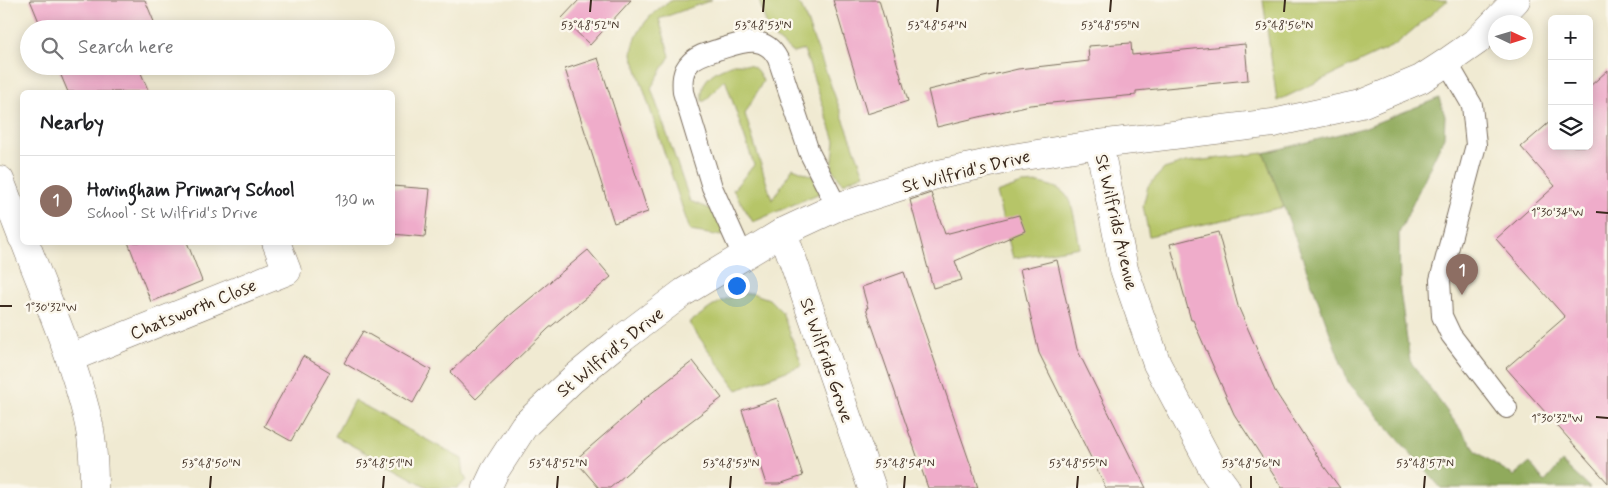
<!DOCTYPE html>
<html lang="en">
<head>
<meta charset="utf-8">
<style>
	:root { --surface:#fff; --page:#f2f2f2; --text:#202124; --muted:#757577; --line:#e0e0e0; --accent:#1f6fb2 }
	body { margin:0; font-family:Mynerve,sans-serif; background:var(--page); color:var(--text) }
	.controls { position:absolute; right:15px; top:15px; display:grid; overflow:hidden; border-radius:8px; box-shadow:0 2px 12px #0003 }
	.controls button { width:45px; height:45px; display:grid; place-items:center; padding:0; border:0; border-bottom:1px solid var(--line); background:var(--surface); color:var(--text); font:25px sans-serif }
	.compass { position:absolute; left:1488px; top:15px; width:45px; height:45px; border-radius:50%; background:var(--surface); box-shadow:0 2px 12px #0003; rotate:94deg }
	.you { position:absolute; left:736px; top:285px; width:18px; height:18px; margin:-12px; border:4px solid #fff; border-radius:50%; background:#1a73e8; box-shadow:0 0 0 8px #1a73e833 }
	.badge { display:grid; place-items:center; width:32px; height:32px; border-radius:50%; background:var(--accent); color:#fff; font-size:16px; font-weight:700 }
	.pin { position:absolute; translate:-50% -41px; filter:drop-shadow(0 1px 2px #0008) }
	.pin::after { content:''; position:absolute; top:26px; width:18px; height:15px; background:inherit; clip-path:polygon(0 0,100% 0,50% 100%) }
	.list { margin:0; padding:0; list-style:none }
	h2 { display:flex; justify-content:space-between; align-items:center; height:65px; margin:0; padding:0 20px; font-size:21px }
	h2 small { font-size:16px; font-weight:400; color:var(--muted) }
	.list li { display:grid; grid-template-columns:32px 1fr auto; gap:15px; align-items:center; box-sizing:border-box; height:90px; padding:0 20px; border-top:1px solid var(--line) }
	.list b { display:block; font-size:19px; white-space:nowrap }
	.list p { margin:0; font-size:16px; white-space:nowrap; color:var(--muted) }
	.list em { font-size:16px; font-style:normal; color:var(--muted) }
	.icon { flex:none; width:28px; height:28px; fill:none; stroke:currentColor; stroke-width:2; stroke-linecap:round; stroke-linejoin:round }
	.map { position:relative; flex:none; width:1608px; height:488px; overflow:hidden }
	.search { position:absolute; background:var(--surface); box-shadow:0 2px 12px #0003; left:20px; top:20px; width:375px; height:55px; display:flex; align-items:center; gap:12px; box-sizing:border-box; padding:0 18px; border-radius:28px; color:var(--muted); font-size:19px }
	.panel { position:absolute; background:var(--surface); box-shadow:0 2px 12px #0003; left:20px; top:90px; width:375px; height:155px; border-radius:8px }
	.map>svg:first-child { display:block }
	.green { fill:#b6c568; stroke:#787843 }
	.forest { fill:#90aa5c; stroke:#666a3d }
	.building { fill:#efacca }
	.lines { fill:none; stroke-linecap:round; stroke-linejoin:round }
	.lane-casing { stroke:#7a6d5d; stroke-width:22 }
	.street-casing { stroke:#7a6d5d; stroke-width:29 }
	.secondary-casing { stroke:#7a6d5d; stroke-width:29 }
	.lane { stroke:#fff; stroke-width:20 }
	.street { stroke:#fff; stroke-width:28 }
	.secondary { stroke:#fff; stroke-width:28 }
	.ticks { fill:none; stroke:#3b2a1e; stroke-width:2 }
	.labels { text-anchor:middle; stroke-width:5; stroke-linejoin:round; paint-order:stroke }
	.street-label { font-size:18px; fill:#3b2a1e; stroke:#fbf7ec }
	.ticks-label { font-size:12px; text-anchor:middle; fill:#3b2a1e; stroke:#fbf7ec; stroke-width:5; stroke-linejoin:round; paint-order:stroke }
</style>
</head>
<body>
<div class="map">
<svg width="1608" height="488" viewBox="0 0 1608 488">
	<rect width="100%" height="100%" fill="#fbf7ec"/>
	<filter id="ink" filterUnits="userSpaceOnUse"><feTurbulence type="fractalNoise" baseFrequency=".02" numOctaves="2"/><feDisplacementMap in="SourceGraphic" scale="10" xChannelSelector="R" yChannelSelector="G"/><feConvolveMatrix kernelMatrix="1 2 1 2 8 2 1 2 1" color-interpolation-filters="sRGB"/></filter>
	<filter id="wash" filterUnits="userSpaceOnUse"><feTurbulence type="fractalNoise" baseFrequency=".0096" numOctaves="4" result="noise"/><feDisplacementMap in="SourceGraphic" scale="20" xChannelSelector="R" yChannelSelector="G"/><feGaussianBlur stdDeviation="1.12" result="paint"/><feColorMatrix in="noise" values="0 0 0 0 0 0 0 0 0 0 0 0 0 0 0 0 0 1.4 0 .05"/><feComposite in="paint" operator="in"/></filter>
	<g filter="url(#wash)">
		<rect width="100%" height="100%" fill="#f0ead2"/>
		<!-- green -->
		<g class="green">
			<path d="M673,0H712L659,19L670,56L651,88L690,201L716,211L730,232L721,236L690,231L632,54C634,31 653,9 673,0Z"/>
			<polygon points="759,0 796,0 802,8 864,174 843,183 832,169 835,141 804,50 793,53 769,33"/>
			<polygon points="1263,0 1448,0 1395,45 1277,101"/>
			<path d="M733,64C751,64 756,65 763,81L745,114L772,200L793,168L813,176L820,193L753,222L733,190L754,165L725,79L705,101H702C700,78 714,71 733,64Z"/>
			<polygon points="1264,153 1284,207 1149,236 1143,206 1148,186 1164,169 1186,162"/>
			<path d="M1039,183C1047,185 1058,187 1064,193C1074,202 1077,234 1080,247L1013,258L996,193L1022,184Z"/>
			<path d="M752,293L769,299L782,312L802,365L737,390L689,323C709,309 726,294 752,293Z"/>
			<polygon points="354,400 462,459 464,475 467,481 457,488 429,488 335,436"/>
		</g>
		<!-- forest -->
		<polygon class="forest" points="1439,98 1445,116 1444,137 1399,233 1400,291 1410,361 1477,452 1514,476 1530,463 1545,482 1562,462 1590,488 1441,488 1348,382 1264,153 1363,128"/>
		<g id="blocks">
			<!-- building -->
			<g class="building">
				<polygon points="30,0 145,0 157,29 42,29"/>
				<polygon points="579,0 631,0 590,45 562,18"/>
				<polygon points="833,0 879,0 908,101 867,114"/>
				<polygon points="1131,43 1132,55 1245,44 1248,80 1136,91 1136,95 1030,105 937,127 928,90 1018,69 1089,61 1088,46"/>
				<polygon points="598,58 648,212 614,223 565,69"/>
				<polygon points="57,66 138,66 149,92 68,92"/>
				<polygon points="1608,70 1608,483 1506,368 1565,317 1496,239 1555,186 1521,147 1552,120 1552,146 1589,146 1589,87"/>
				<polygon points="392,186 430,189 425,237 392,234"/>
				<polygon points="931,193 945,234 1019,215 1025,231 955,261 962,280 933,288 910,200"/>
				<polygon points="1218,232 1238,306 1275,391 1323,465 1340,488 1282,488 1234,414 1193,320 1191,320 1170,244"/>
				<polygon points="128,242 187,242 202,281 151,302"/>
				<polygon points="588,250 611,277 548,329 476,399 450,372 502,322"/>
				<polygon points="1057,260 1077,349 1146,488 1106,488 1039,353 1020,269"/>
				<polygon points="904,272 972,469 978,488 928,488 866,308 868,308 862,287"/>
				<polygon points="363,331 431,370 413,403 344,363"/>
				<polygon points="303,356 330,372 291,441 264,426"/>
				<polygon points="693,361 722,398 662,443 610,488 599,488 575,460 641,403 640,402"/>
				<polygon points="777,398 803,476 779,484 766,484 742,410"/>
			</g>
		</g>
	</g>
	<g filter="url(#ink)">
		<use href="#blocks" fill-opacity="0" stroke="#7a6d5d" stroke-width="1"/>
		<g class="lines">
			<defs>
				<g id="lane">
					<polyline points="1447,62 1472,105 1476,145 1440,280 1442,316 1451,335 1507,408"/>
					<path d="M743,256L712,187L683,92C682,81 682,71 690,63C697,55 708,53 717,50C741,43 764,32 778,59L809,152L837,207"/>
				</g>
				<g id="street">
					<polyline points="1099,144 1124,269 1157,364 1215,473 1226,488"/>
					<polyline points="0,180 22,237"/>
					<polyline points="783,232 872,488"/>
					<path d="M25,242C47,299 72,356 87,416C93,439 94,464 94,488"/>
					<polyline points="70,358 287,271 276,242"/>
				</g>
				<polyline id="secondary" points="487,488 495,471 524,426 572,380 623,338 684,292 783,232 837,207 939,174 1012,158 1099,144 1273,123 1361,104 1421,79 1447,62 1477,41 1516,0"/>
			</defs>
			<!-- lane casing -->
			<use href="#lane" class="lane-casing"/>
			<!-- street casing -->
			<use href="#street" class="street-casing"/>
			<!-- secondary casing -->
			<use href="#secondary" class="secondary-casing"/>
			<!-- lane -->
			<use href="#lane" class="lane"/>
			<!-- street -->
			<use href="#street" class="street"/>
			<!-- secondary -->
			<use href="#secondary" class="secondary"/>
		</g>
	</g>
	<!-- ticks -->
	<path class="ticks" d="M590,12L591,0M763,12L764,0M937,12L938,0M1110,12L1111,0M1284,12L1285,0M1596,212L1608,213M0,306H12M1596,417L1608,418M210,488L211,476M383,488L384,476M557,488L558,476M730,488L731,476M904,488L905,476M1077,488L1078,476M1251,488V476M1424,488L1425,476"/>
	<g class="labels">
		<!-- street labels -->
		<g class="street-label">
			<text transform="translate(966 171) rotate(-14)" y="6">St Wilfrid's Drive</text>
			<text transform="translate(1117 222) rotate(77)" y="6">St Wilfrids Avenue</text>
			<text transform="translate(193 309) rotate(-22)" y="6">Chatsworth Close</text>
			<text transform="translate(610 352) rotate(-39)" y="6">St Wilfrid's Drive</text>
			<text transform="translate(827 360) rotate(71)" y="6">St Wilfrids Grove</text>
		</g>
	</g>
	<g class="ticks-label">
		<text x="590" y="29">53°48'52"N</text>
		<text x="763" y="29">53°48'53"N</text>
		<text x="937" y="29">53°48'54"N</text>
		<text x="1110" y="29">53°48'55"N</text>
		<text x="1284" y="29">53°48'56"N</text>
		<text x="1557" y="216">1°30'34"W</text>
		<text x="51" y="311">1°30'32"W</text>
		<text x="1557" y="422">1°30'32"W</text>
		<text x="211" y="467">53°48'50"N</text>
		<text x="384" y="467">53°48'51"N</text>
		<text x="558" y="467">53°48'52"N</text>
		<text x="731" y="467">53°48'53"N</text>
		<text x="905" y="467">53°48'54"N</text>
		<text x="1078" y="467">53°48'55"N</text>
		<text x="1251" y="467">53°48'56"N</text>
		<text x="1425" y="467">53°48'57"N</text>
	</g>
</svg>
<div class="controls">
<button>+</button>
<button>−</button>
<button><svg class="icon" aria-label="layers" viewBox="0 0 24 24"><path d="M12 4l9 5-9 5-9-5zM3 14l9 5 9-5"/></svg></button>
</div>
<svg class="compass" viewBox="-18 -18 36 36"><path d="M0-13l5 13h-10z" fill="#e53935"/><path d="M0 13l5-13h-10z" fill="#757577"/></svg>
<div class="you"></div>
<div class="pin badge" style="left:1462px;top:295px;background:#8d6e63">1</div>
<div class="search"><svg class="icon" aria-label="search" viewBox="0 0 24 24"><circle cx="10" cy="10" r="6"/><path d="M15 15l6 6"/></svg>Search here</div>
<section class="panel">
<h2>Nearby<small></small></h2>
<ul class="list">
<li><span class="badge" style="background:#8d6e63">1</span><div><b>Hovingham Primary School</b><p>School · St Wilfrid's Drive</p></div><em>130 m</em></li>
</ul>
</section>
</div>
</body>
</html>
